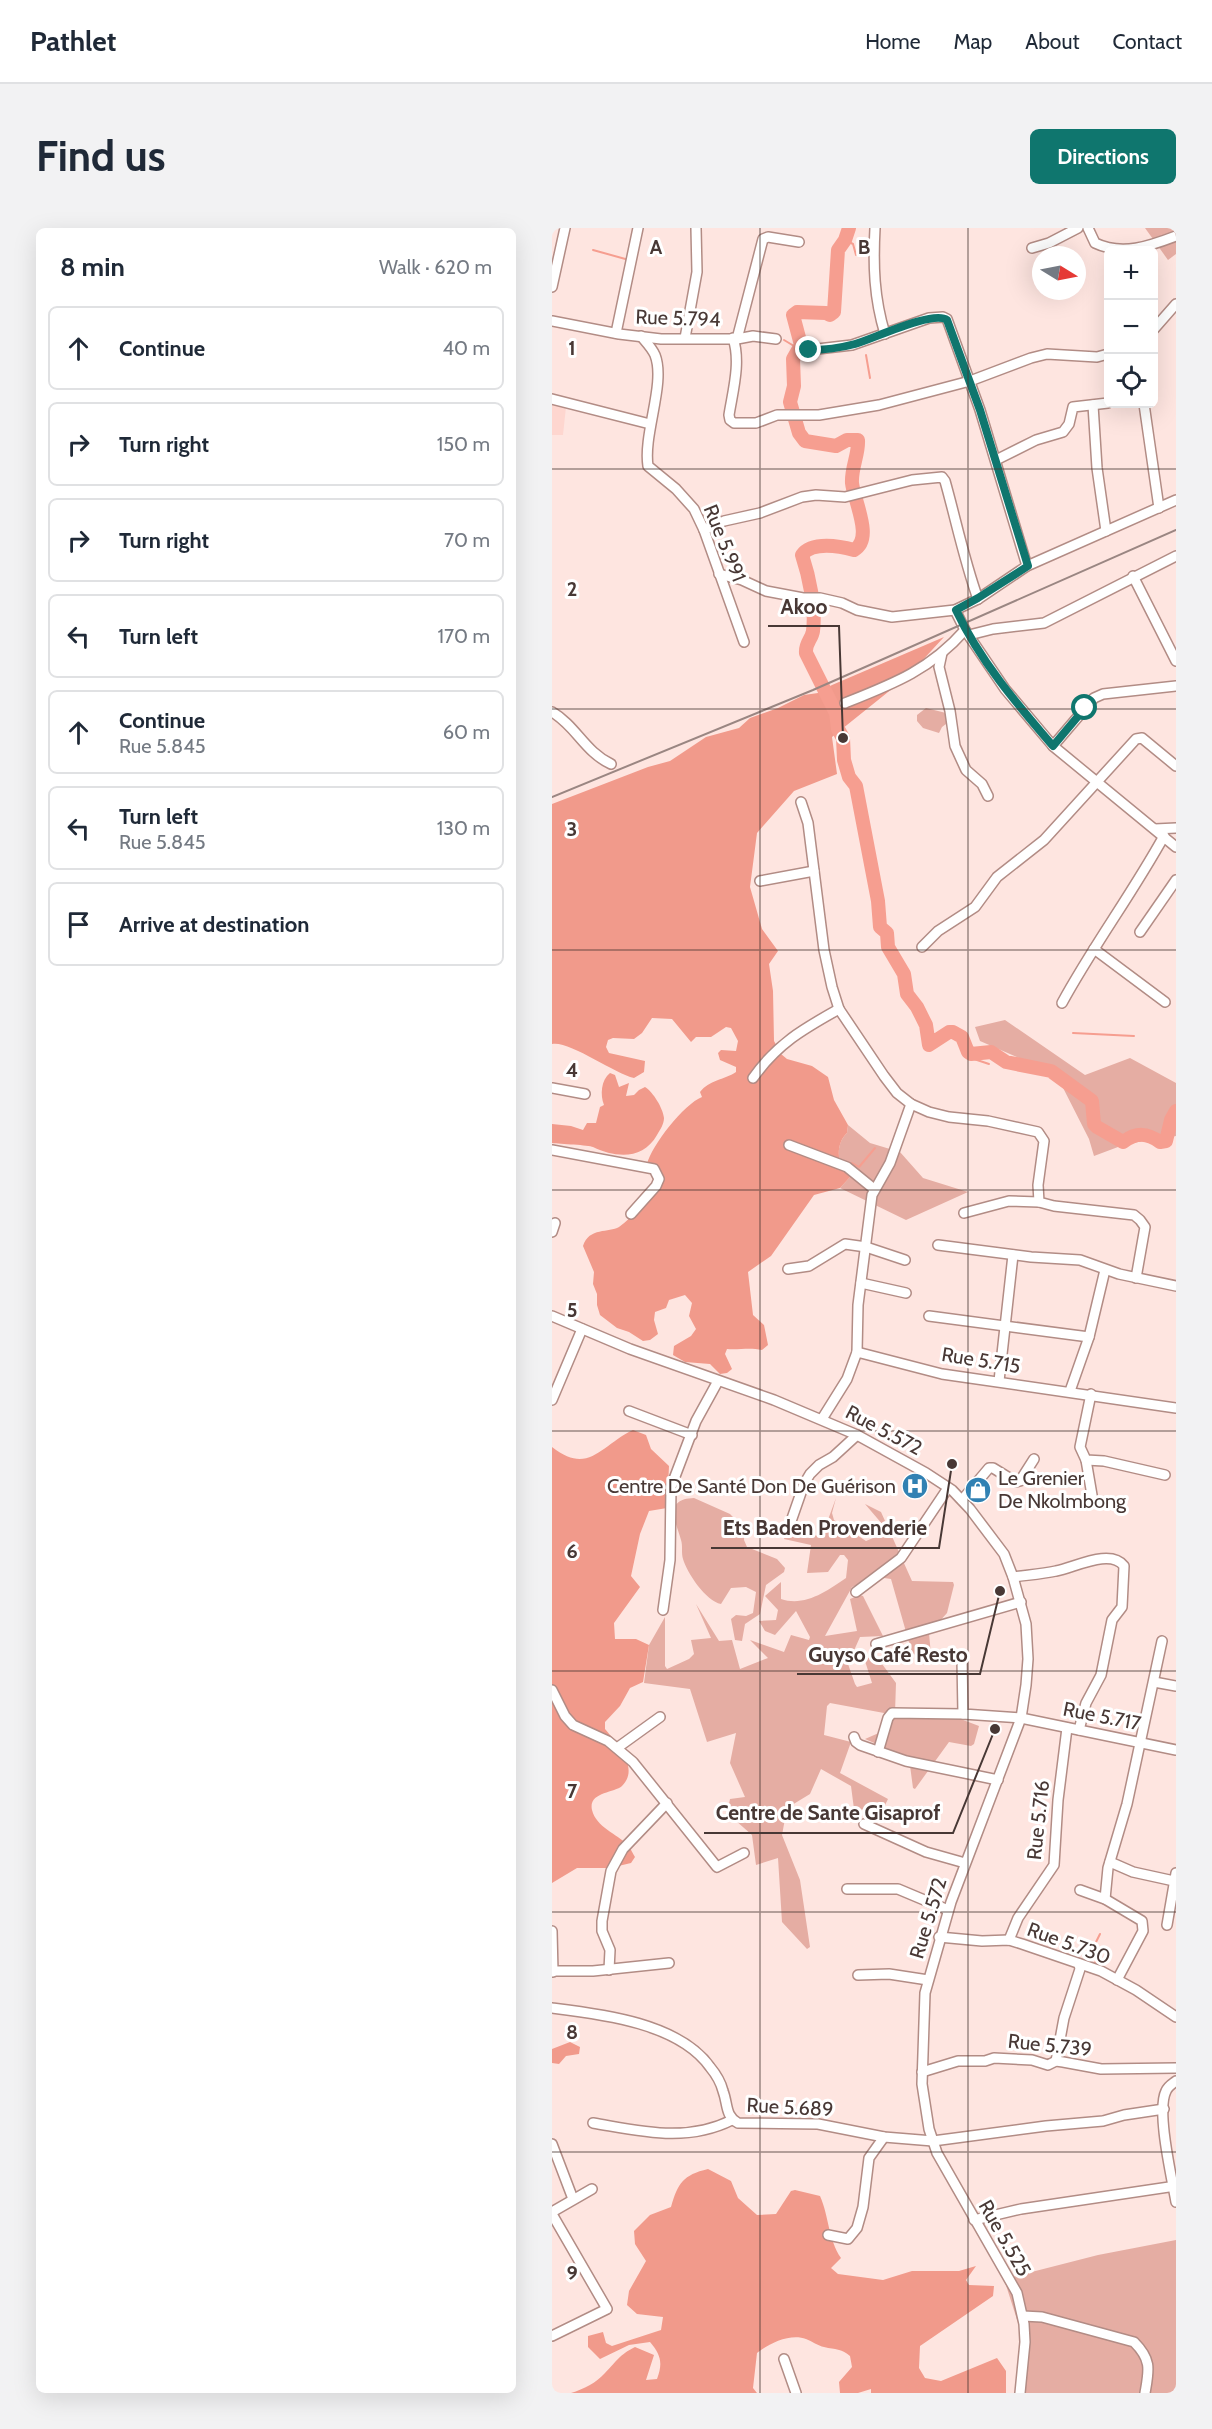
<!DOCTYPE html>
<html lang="en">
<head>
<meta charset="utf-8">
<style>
	:root { --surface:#fff; --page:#f2f2f3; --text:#1f2937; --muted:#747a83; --line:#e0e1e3; --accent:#0f766e }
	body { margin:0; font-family:Cabin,sans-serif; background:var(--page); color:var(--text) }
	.controls { position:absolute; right:18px; top:18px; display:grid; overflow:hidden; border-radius:9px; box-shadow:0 6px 24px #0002 }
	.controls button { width:54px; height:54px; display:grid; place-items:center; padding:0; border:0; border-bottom:2px solid var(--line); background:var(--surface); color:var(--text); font:30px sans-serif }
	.compass { position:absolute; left:480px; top:18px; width:54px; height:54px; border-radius:50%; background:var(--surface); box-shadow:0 6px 24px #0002; rotate:100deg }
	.stop { position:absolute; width:18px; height:18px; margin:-14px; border:4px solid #0f766e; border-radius:50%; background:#fff }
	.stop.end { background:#0f766e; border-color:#fff; box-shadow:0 2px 6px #0008 }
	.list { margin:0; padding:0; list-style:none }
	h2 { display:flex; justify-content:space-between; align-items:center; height:78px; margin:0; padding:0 24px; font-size:26px }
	h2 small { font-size:20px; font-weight:400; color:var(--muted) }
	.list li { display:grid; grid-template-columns:39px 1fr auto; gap:18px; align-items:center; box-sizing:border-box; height:84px; margin:0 12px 12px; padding:0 12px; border:2px solid var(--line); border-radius:9px }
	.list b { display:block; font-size:22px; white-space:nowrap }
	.list p { margin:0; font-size:20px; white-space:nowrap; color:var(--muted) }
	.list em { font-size:20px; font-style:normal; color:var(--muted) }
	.icon { flex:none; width:33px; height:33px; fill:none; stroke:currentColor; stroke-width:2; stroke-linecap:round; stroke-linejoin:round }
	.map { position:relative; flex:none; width:624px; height:2165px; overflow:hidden; border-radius:9px }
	header { display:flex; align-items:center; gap:36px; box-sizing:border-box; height:84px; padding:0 30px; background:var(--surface); border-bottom:2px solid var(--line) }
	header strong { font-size:28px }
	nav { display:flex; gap:33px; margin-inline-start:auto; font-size:21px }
	.intro { display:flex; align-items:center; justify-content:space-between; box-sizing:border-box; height:144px; padding:0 36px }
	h1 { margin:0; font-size:42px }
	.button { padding:15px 27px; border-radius:9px; background:var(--accent); color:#fff; font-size:21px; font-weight:700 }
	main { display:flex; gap:36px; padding:0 36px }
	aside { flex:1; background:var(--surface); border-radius:9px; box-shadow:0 6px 24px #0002 }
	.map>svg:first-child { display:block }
	.built { fill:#fed6cf }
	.green { fill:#e5ada3 }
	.forest { fill:#f19a8b }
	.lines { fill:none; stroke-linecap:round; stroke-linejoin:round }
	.stream { stroke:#f69e90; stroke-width:2 }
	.river { stroke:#f69e90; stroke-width:14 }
	.minor-casing { stroke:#b28c85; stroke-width:12 }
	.minor { stroke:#fff; stroke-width:9 }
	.rail { stroke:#9a8682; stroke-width:2 }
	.route { stroke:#0f766e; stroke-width:8 }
	.grid { fill:none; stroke:#483835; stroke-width:1.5; stroke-opacity:0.55 }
	.labels { text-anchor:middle; stroke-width:6; stroke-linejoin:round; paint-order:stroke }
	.street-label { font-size:20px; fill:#483835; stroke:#fff }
	.poi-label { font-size:20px; fill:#483835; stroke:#fff; text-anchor:start }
	.grid-label { font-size:20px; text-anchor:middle; font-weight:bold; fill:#483835; stroke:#fff; stroke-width:6; stroke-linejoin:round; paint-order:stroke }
	.leader { fill:none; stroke:#483835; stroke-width:2 }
	.callout-dot { fill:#483835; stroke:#fff; stroke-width:2 }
	.callout-label { font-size:21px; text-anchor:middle; font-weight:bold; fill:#483835; stroke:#fff; stroke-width:6; stroke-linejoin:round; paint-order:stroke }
</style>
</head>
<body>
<header>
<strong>Pathlet</strong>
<nav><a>Home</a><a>Map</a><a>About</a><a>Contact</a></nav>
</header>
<div class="intro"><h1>Find us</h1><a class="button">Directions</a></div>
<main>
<aside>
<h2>8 min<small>Walk · 620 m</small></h2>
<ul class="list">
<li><svg class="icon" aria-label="ahead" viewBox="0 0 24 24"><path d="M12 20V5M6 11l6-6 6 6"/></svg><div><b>Continue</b></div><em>40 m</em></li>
<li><svg class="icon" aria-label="right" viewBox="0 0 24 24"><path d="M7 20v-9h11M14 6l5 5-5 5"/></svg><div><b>Turn right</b></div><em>150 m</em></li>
<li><svg class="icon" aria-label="right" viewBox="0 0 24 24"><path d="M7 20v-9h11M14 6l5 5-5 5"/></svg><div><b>Turn right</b></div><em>70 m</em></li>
<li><svg class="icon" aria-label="left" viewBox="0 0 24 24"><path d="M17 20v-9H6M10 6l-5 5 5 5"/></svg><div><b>Turn left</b></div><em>170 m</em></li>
<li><svg class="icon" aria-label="ahead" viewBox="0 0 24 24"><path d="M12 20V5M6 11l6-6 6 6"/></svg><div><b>Continue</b><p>Rue 5.845</p></div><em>60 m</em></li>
<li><svg class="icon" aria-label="left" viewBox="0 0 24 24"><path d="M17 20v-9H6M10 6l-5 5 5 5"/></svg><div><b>Turn left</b><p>Rue 5.845</p></div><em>130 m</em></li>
<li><svg class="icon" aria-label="arrive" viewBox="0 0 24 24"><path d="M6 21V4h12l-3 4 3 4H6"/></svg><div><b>Arrive at destination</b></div></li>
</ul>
</aside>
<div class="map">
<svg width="624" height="2165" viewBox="0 0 624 2165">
	<rect width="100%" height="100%" fill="#fee5e0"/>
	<!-- built -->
	<polygon class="built" points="0,176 14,179 11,207 0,207"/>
	<!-- green -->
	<g class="green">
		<polygon points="593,0 624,0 624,26 616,32"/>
		<polygon points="374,480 398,486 398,493 390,499 387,505 371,500 365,493 365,487"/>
		<polygon points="453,792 533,847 578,830 624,855 624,908 574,916 542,928 537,911 504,846 428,813 423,799"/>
		<path d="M296,897L318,915L348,924L371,950L416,964L354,992L288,960L299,948C284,939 283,916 295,905Z"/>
		<path d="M142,1270L178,1286L193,1301L192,1312L195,1319L225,1331L233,1340L232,1344L214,1357L208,1386L193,1396L190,1413L183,1412L179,1391L184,1387L194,1388L201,1385L204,1364L194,1359L179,1360L169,1376C154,1373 135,1345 131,1331C129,1325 131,1318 129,1312C124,1294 111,1271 142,1270Z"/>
		<path d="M284,1270L280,1285L282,1292L314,1313L321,1310L330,1304L331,1297L313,1276L329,1284L360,1353L401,1354L402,1357L395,1385L377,1405L379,1427L369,1430L360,1425L339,1351L325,1349L300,1359L273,1408L305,1403L298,1371L308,1367L311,1368L331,1408L308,1409L296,1436L303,1456L305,1459L320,1455L313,1433L322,1425L344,1455L343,1485L398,1487L427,1498L422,1516L419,1518L397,1514L363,1561L361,1560L357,1530L313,1511L329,1504L332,1485L278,1475L275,1478L272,1507L299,1514L288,1545L336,1571L330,1583L302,1581L299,1558L269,1541L258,1566L235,1580L230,1607L248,1652L258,1719L255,1721L230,1694L226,1630L204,1637L200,1607L175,1585L178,1571L193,1569L178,1535L184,1505L155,1514L138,1461L92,1455L97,1417L113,1389V1438L115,1441L137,1431L142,1426L139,1412L159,1410L144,1376L167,1413L180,1412L188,1441L216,1430L198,1412L232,1424L239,1407L257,1412L258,1409L244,1383L223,1407L213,1403L207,1393L224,1392L226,1382L213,1368L229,1354V1371C253,1379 275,1363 294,1350L296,1332L292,1327H288L276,1344L255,1345L259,1317L232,1311L234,1305L270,1308Z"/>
		<polygon points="624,2012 624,2165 467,2165 468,2101 452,2051 546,2027"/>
	</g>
	<!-- forest -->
	<g class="forest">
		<path d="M392,409L356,448L280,509L285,546L242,563L205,605L198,659L210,701L226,723L217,736L221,763L222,813L229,826L235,831L260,838L276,849L282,872L296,897L295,905C283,916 284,940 299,948L288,960L262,967L219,1028L196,1044L201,1087L212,1097L216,1117L210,1122C197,1119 188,1122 175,1121L173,1126L180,1141L175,1145L168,1146L158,1136L133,1134L121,1127L122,1118L139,1108L144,1101L137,1088L140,1075L133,1067L117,1072L114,1080L103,1084L102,1092L106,1106L98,1112L91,1113L77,1104L65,1100L48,1087L45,1077V1066L41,1056L42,1044L31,1018C37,999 57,1005 67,999C82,989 94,969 105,955L95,936C100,917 132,876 150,869L148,864C157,852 172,852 184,844V839L168,832L166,825L169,822L184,823L186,813L179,800L174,799L159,809H144L139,814L120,791L100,790L90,805L82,811L61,810L56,812L54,819L57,825L93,833L92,844L82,850C62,845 16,812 0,816V576L96,539L118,533L154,509L187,500L198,490L226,480L252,467L266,465L280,457Z"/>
		<path d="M58,845L63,847L67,859L77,855L74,868L82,867L87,862L93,859C101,864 111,880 112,890C112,896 108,902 105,907C91,932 64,930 41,919C37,917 8,916 0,915V896L19,898L31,902L35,895H44L48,879L52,877C48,867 49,852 58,845Z"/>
		<path d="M81,1202L94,1207L99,1221L117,1238L115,1280L97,1283L88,1306L79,1348L88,1359L62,1395L63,1411H84L97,1417L91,1454L78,1460L68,1478L53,1494V1501C65,1515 88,1540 70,1558C62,1565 36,1564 40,1582C44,1599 65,1606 76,1617C79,1621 81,1626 83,1629L79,1635L58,1640H25L0,1655V1219C37,1248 49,1217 81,1202Z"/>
		<polygon points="18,1814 28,1819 27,1826 14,1828 7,1836 0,1835 0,1821"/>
		<path d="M156,1941L179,1953L186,1970L205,1987L224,1986L239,1963L243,1962L268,1968C277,1988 276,2011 289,2030L279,2040L286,2046L331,2052L360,2043H407L424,2038L414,2052L417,2057L442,2058L441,2068L368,2118L367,2140L373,2150L389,2153L445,2130L454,2143V2165H319V2161L306,2165H288L287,2154L300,2139L298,2128C289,2120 284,2122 272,2119C266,2118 260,2113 254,2111C239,2105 217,2115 205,2125L201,2160L205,2165H19C32,2161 44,2155 53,2145C65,2133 67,2127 83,2119L102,2127L94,2152L105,2151C111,2135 109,2127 98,2114L77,2117L48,2131L36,2119V2108L51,2104L54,2115L60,2118L109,2102L111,2089L85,2086L75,2077L77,2063L94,2033L83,2016L82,2003L98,1987L119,1979C126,1955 131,1947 156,1941Z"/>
	</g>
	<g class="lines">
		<!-- stream -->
		<g class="stream">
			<polyline points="293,12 301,16 304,27"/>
			<polyline points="41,22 77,32"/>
			<polyline points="232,112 247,121"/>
			<polyline points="314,127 318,150"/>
			<polyline points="521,805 582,808"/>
			<polyline points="419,826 419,830 437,836"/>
			<polyline points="300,935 307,939 323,920"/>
			<polyline points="542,1737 549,1723 542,1718 548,1706"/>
		</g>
		<!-- river -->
		<path class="river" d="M297,0L293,12L286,22L282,84L278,87L274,85L245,84L241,87L249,117L241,131L242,158L238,174L247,205L253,213L284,218L295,212H306C307,226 299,240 300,255C302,273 322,311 302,322C288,318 260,313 250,327C257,348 264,380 261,403C260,411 253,415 254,425L284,485L286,501L291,510L292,532L297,549L304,558L326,673L328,699L335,705L336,719L352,746L355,766L365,779L374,797L377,817L397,804H401L410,809L416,824L419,826L439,824L454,834L499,843L540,873L542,896L545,899L571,914C585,904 595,905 608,914L614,913L619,892L624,883"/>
		<defs>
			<g id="minor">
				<path d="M323,0C321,37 322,70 333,106"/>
				<path d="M536,0L543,15C570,28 598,18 624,8"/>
				<polyline points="480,20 497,15 526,0"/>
				<polyline points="0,59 13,0"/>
				<polyline points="0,93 67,106 109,111 185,111 211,11 216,9 247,14"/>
				<polyline points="602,101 624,76"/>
				<polyline points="64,105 86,0"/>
				<path d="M89,108C94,114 100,120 103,127C114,155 91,206 96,238L124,261L142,281L152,302L192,414"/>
				<polyline points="133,110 145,44 144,0"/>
				<path d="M181,110C189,134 181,162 177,187L178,192L182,195H204L225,187H267L327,177L418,153L479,130L495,126L545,129L556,126"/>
				<polyline points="185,111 201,108 224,111"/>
				<polyline points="257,122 300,117 377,90 391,89 395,91 428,182 475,338"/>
				<polyline points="0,171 98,196"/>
				<polyline points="592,176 607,280"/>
				<polyline points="541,177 545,240 554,303"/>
				<polyline points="444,232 484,212 511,204 517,196 521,179 556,175"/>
				<path d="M152,302L172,293L208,285L250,269L264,267L293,269L360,252L390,249L393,253C404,292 412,332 426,371"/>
				<polyline points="167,346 190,352 214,363 251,370 268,370 290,375 305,382 340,389 403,382 426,371 475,338 624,272"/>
				<polyline points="581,348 624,433"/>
				<polyline points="403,382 413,402 453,461 501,518 624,619"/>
				<polyline points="417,407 441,401 492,395 624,328"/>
				<polyline points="390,425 387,439 398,483 403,518 414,542 430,556 436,568"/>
				<path d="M293,475C341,456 378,442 413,402"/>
				<path d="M0,484C24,498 33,524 59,536"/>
				<polyline points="501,518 542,470 551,466 624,458"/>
				<polyline points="249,574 256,595 272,722 280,759 287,781 332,848 345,865 359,876 377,884 397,889 436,893 486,904 492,913 486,957 487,974 502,978 582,987 588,992 593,999 584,1050"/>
				<polyline points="603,601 624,600"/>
				<polyline points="208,653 262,643"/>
				<polyline points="588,704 624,652"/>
				<polyline points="370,719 386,703 423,679 445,649 492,612 584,511 590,510 624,538"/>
				<polyline points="542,721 613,774"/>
				<path d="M510,775C541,718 580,666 612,608"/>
				<path d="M201,850C225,816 251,801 287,781"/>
				<polyline points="0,860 33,866"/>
				<polyline points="237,917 295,939 322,961"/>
				<polyline points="0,922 102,941 107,951 104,958 79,986"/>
				<polyline points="412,985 457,973 487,974"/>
				<polyline points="0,1004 3,995"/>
				<polyline points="386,1017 479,1029 528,1032 567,1046 624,1058"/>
				<polyline points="236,1041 257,1038 293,1016 314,1019 353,1032"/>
				<polyline points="309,1055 354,1065"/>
				<polyline points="0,1088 78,1121 222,1172 305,1207 374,1245 400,1262 418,1281 452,1326 461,1349 474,1396 476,1431 474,1457 469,1490 399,1674 373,1765 370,1856 377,1901 385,1925 465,2065 472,2096 473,2114 468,2165"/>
				<polyline points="377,1088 537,1109"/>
				<polyline points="305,1124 306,1077 320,967 338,935 359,876"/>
				<polyline points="447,1153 461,1027"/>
				<polyline points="518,1163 537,1109 553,1042"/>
				<polyline points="539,1166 528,1219 534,1232 552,1233 613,1247"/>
				<polyline points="0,1172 30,1101"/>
				<polyline points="77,1183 140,1207"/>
				<polyline points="270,1191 295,1151 305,1124 390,1146 624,1180"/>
				<polyline points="534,1232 541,1273"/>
				<polyline points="410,1272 437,1240 441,1240 464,1254 468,1253 482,1231"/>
				<polyline points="236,1302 252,1256 258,1246 267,1237 281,1229 305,1207"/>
				<path d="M461,1349C475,1347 490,1346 504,1343C522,1340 558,1320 572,1338L570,1379L560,1392L549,1447L534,1475L527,1502"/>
				<polyline points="304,1364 349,1330 396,1260"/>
				<polyline points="111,1382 118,1332 119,1259 144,1193 166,1153"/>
				<polyline points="324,1416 469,1374"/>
				<polyline points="410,1432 411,1486 469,1490 624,1522"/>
				<polyline points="602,1454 624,1458"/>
				<polyline points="0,1462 13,1488 21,1497 56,1513 81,1534 165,1639 192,1625"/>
				<polyline points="302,1509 304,1514 308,1517 354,1533 446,1552"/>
				<polyline points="65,1520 108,1489"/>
				<polyline points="326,1524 336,1490 340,1485 411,1486"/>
				<polyline points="312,1596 374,1624 413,1635"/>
				<polyline points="558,1634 581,1644 622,1653"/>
				<polyline points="295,1661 346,1661 396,1682"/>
				<polyline points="528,1662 553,1671 590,1693 591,1703 565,1752"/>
				<polyline points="553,1671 556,1640 575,1576 610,1413"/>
				<polyline points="615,1697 624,1645"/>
				<polyline points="0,1703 1,1744"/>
				<polyline points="387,1709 430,1713 457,1712 470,1716 549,1743 584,1762 624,1789"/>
				<polyline points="457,1712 466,1690 502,1637 506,1572 515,1500"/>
				<polyline points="57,1742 58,1722 50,1703 50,1693 59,1643 71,1621 115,1575"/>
				<polyline points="0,1743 41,1743 117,1735"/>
				<polyline points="306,1747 337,1746 376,1752"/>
				<path d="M0,1780C49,1786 127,1795 158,1839C163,1845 169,1855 171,1863C176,1876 173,1888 186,1895L266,1896L332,1909L381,1913L494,1898L551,1893L572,1887L612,1881"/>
				<polyline points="504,1833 512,1790 528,1741 527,1736"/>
				<polyline points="370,1844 406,1833 433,1833 442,1830 480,1832 496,1837 504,1833 511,1834 549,1841 624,1840"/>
				<path d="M624,1853C620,1856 616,1858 614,1863C604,1883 620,1950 624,1974"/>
				<path d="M41,1895C89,1903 134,1915 180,1892"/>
				<polyline points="0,1916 21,1971"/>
				<polyline points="0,1984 40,1961"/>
				<polyline points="0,1986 55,2081 0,2108"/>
				<polyline points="422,1992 469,1981 624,1958"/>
				<polyline points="276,2007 296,2011 305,2000 311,1979 317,1930 332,1909"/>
				<path d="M471,2088L490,2089L582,2114C600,2132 597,2142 593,2165"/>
				<polyline points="232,2131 244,2165"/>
			</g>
		</defs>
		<!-- minor casing -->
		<use href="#minor" class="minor-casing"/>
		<!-- minor -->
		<use href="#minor" class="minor"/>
		<!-- rail -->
		<polyline class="rail" points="0,569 261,462 624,302"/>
	</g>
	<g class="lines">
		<!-- route -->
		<path class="route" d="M257,122C273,122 288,120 303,116C321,111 381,82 395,92L428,182L476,338L426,370L404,382C428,433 465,476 501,518L533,480"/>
	</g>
	<!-- grid -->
	<path class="grid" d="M208,0V2165M416,0V2165M0,241H624M0,481H624M0,722H624M0,962H624M0,1203H624M0,1443H624M0,1684H624M0,1924H624"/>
	<!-- icons -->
	<defs>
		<symbol id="hospital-disc" viewBox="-11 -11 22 22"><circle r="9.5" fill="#3181b3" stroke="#fff"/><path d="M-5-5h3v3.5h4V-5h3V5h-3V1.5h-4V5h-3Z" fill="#fff"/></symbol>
		<symbol id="shop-disc" viewBox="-11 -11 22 22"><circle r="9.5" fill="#3181b3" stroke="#fff"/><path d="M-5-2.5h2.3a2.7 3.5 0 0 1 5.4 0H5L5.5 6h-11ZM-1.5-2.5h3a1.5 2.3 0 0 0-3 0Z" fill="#fff"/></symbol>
	</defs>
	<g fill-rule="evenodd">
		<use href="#hospital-disc" x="348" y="1243" width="30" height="30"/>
		<use href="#shop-disc" x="411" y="1247" width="30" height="30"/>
	</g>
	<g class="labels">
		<!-- street labels -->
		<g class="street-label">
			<text transform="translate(126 90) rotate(2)" y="7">Rue 5.794</text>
			<text transform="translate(173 315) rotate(68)" y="7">Rue 5.991</text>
			<text transform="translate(429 1132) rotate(9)" y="7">Rue 5.715</text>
			<text transform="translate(332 1202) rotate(28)" y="7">Rue 5.572</text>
			<text transform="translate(550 1488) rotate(11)" y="7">Rue 5.717</text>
			<text transform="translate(486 1592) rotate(-84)" y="7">Rue 5.716</text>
			<text transform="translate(376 1690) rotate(-73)" y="7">Rue 5.572</text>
			<text transform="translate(517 1715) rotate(20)" y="7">Rue 5.730</text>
			<text transform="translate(498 1817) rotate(6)" y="7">Rue 5.739</text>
			<text transform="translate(238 1879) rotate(3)" y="7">Rue 5.689</text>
			<text transform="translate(453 2010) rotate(60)" y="7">Rue 5.525</text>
		</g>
		<!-- poi labels -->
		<g class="poi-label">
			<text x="446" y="1257">Le Grenier<tspan x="446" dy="23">De Nkolmbong</tspan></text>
			<text x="344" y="1265" text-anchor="end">Centre De Santé Don De Guérison</text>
		</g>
	</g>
	<g class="grid-label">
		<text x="104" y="26">A</text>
		<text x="312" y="26">B</text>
		<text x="20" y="127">1</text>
		<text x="20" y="368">2</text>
		<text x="20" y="608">3</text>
		<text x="20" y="849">4</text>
		<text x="20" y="1089">5</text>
		<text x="20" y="1330">6</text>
		<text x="20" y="1570">7</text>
		<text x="20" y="1811">8</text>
		<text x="20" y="2052">9</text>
	</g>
	<!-- callouts -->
	<path class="leader" d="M291 510L287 398H216M400 1236L387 1320H159M448 1363L428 1446H245M443 1501L401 1605H152"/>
	<g class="callout-dot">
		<circle cx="291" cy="510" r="6"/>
		<circle cx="400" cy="1236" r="6"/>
		<circle cx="448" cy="1363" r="6"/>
		<circle cx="443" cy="1501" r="6"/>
	</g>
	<g class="callout-label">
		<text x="252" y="386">Akoo</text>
		<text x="273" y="1307">Ets Baden Provenderie</text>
		<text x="336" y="1434">Guyso Café Resto</text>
		<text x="276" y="1592">Centre de Sante Gisaprof</text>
	</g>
</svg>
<div class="controls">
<button>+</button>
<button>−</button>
<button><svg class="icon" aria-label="locate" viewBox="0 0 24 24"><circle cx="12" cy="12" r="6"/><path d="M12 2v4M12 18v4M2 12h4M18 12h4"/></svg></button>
</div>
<svg class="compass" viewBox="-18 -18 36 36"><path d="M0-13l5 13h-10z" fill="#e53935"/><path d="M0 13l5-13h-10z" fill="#747a83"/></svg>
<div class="stop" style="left:533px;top:480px"></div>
<div class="stop end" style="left:257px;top:122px"></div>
</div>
</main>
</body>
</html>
